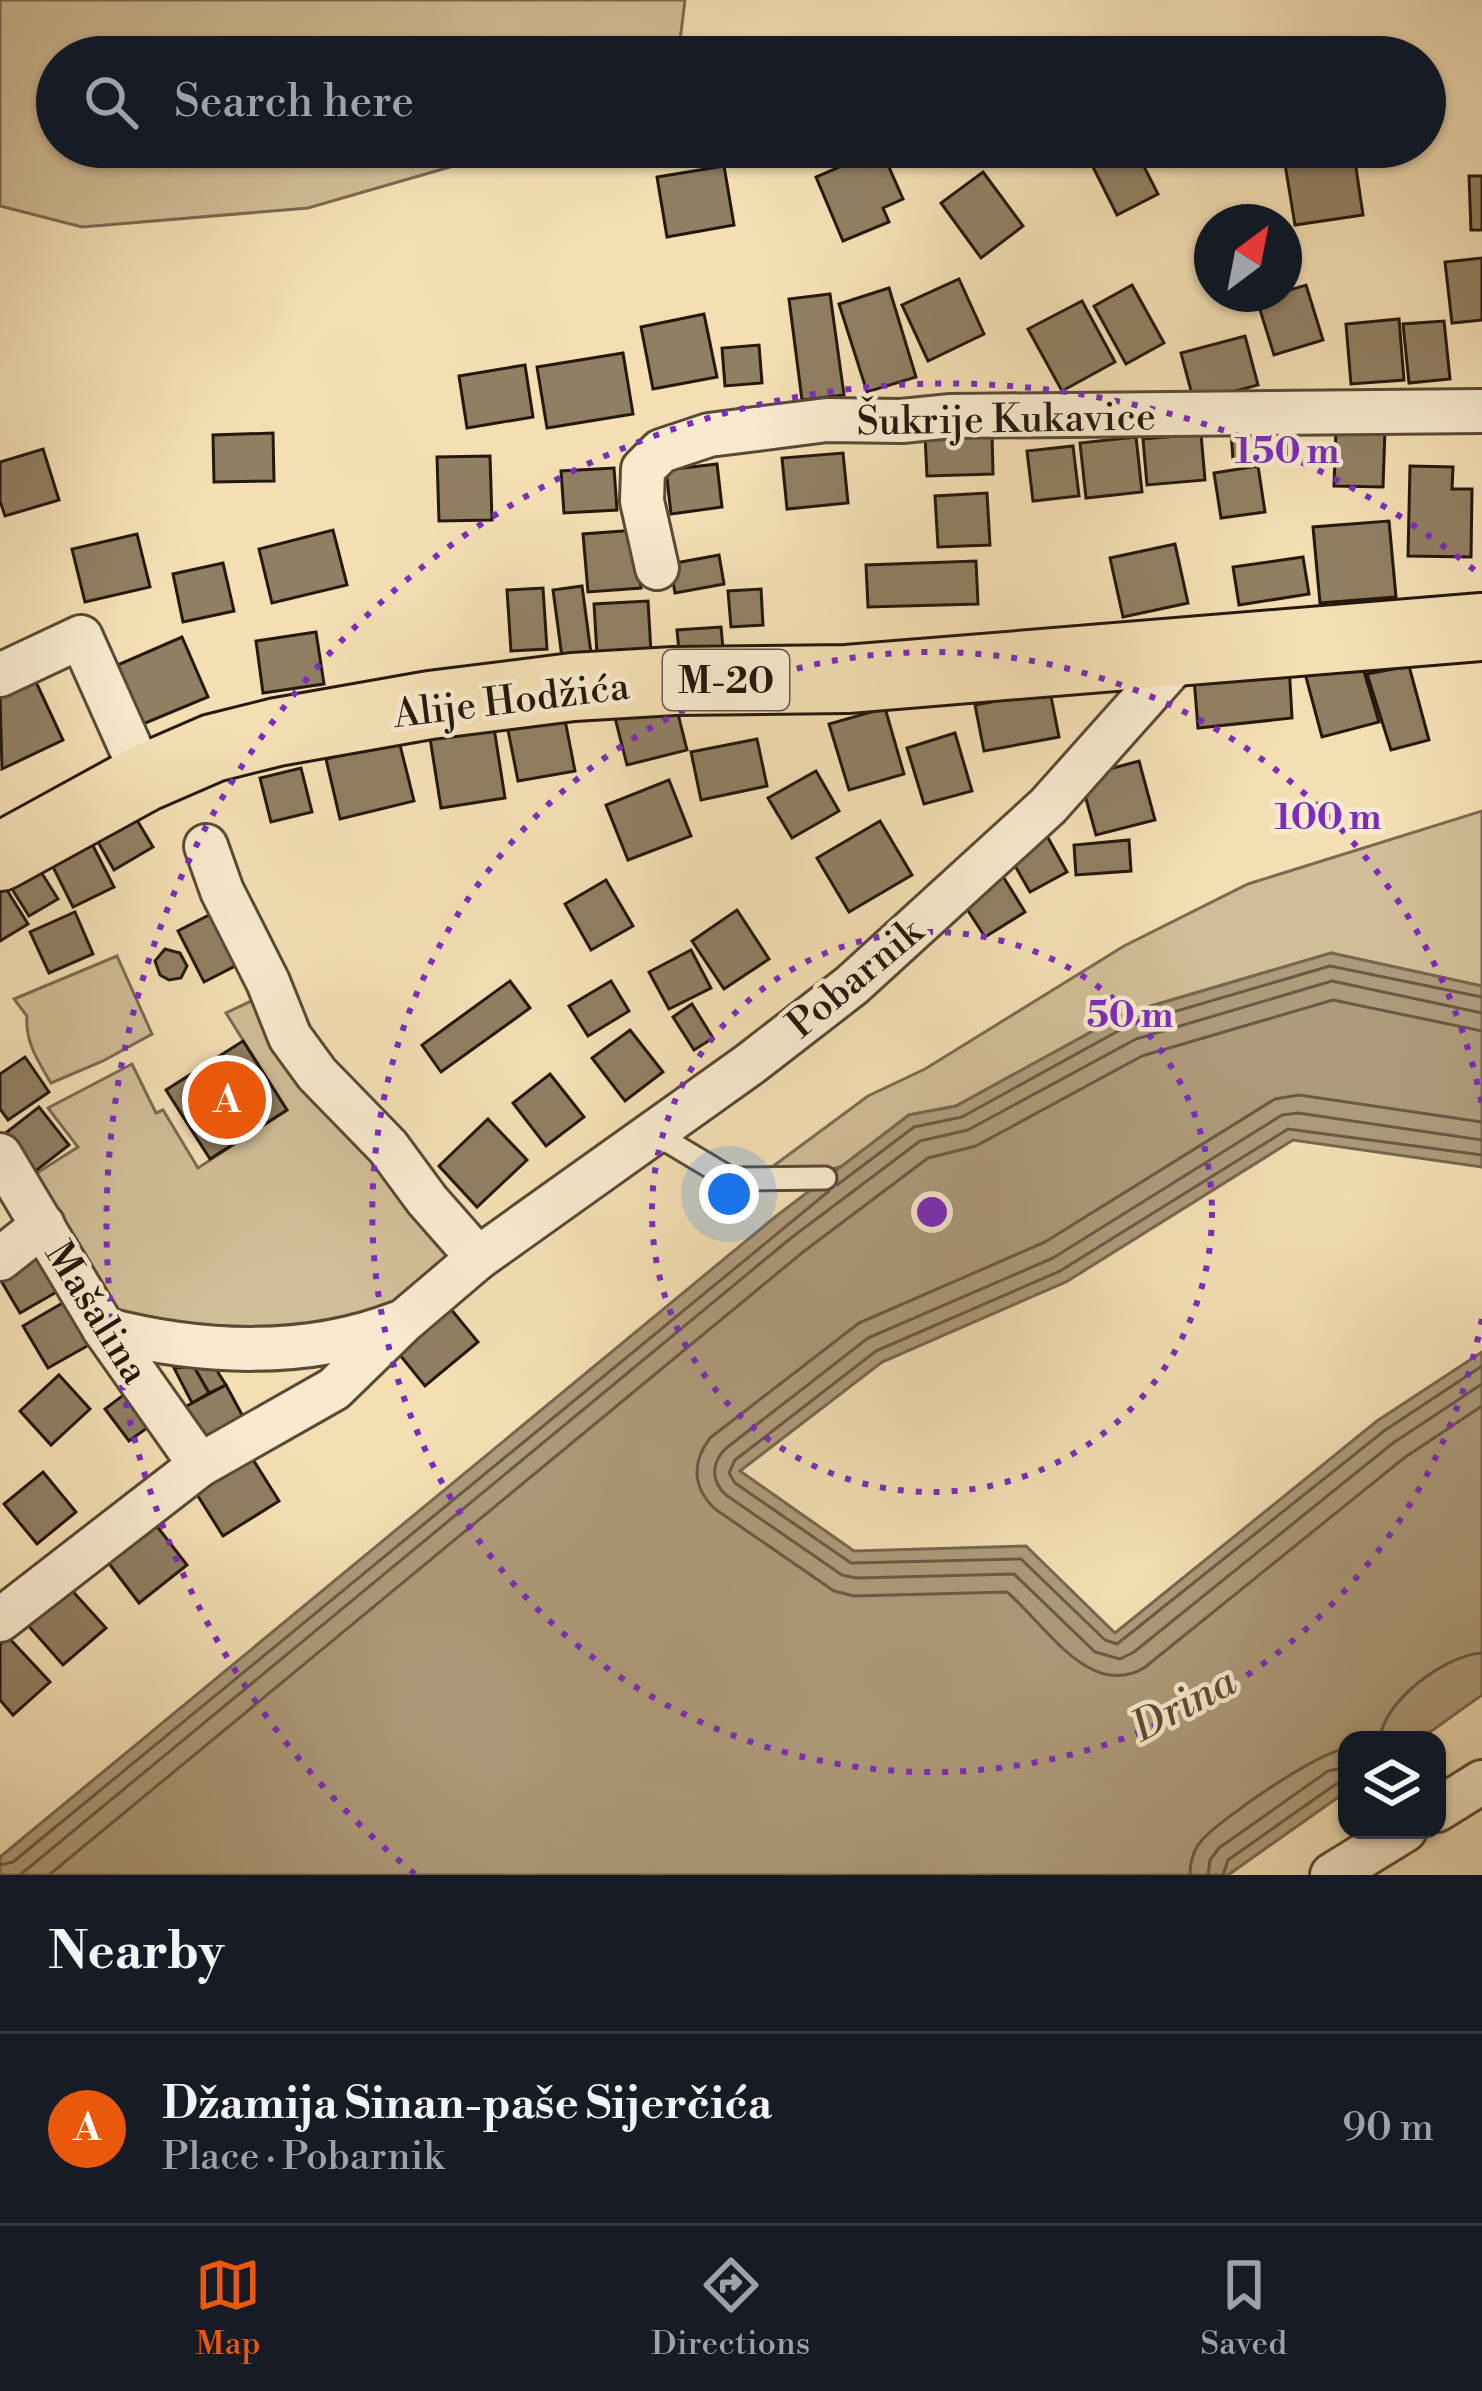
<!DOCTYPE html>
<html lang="en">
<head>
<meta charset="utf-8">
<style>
	:root { --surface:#171b24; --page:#20242c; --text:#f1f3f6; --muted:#9ea1a6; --line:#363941; --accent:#ea580c }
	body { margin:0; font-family:"Libre Bodoni",serif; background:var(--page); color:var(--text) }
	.controls { position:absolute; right:36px; bottom:36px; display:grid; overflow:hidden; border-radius:24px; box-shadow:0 3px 9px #0004 }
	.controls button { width:108px; height:108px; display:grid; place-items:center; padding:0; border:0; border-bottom:3px solid var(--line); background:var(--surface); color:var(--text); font:60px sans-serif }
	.compass { position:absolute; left:1194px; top:204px; width:108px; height:108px; border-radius:50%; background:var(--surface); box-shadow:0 3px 9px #0004; rotate:32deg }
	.you { position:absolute; left:729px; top:1194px; width:42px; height:42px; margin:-30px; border:9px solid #fff; border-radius:50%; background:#1a73e8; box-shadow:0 0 0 18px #1a73e833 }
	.badge { display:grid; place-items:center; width:78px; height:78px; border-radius:50%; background:var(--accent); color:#fff; font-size:39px; font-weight:700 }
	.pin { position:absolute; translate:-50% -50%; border:6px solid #fff; box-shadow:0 3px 12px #0006 }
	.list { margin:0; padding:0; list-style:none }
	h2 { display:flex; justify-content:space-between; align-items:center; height:156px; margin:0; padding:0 48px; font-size:51px }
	h2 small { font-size:39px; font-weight:400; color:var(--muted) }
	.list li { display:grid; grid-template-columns:78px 1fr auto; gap:36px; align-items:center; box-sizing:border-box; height:192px; padding:0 48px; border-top:3px solid var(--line) }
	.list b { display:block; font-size:45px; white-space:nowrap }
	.list p { margin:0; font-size:39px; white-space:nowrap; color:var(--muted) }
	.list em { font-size:39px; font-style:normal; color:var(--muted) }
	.icon { flex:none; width:66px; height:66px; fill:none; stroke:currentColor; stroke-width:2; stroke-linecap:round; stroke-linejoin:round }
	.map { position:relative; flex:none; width:1482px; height:1875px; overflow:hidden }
	.search { position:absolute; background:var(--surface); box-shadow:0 3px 9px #0004; left:36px; right:36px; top:36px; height:132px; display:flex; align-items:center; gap:30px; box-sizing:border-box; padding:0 42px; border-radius:66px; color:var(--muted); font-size:45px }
	.sheet { height:348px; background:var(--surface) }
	nav { display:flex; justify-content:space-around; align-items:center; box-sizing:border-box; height:168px; border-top:3px solid var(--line); background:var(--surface); font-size:33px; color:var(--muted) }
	nav a { display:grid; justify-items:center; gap:6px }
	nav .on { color:var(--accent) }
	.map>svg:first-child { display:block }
	.green { fill:#d1bd97; stroke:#7b6a52; stroke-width:3 }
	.water { fill:#ae9b7b; stroke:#77674f; stroke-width:3 }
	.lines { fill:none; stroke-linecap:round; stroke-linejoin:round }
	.shore { stroke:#6a5a44; stroke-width:3 }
	.building { fill:#917f63; stroke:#25180c; stroke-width:3 }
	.service-casing { stroke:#594a36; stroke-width:27 }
	.minor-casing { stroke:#594a36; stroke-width:48 }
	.primary-casing { stroke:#25180c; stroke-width:72 }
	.service { stroke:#f8eace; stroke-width:21 }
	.minor { stroke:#f8eace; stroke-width:42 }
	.primary { stroke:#f4dfb4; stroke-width:66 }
	.ring { fill:none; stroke:#7b2cbf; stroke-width:6; stroke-dasharray:6 12 }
	.labels { text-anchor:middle; stroke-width:9; stroke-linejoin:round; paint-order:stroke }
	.shield { fill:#f8eace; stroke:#645746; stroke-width:3 }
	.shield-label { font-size:36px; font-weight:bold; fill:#25180c }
	.street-label { font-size:39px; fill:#25180c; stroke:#f8eace }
	.water-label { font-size:42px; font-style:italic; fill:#5c4c38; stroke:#f8eace }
	.centre { fill:#7b2cbf; stroke:#f8eace; stroke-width:6 }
	.ring-label { font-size:36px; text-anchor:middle; font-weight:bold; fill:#7b2cbf; stroke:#f8eace; stroke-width:9; stroke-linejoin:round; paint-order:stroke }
</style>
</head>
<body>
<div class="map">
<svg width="1482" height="1875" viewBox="0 0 1482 1875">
	<rect width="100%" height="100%" fill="#f4dfb4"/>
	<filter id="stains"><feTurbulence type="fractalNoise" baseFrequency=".00167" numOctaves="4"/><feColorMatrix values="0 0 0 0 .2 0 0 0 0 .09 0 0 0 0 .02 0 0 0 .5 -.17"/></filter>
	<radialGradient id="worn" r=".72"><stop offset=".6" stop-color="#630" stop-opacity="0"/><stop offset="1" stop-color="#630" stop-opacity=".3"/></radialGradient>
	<!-- green -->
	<g class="green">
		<polygon points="0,0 685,0 678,57 57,57 57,147 519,147 308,208 82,227 0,206"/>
		<polygon points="1482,811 1482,986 1331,953 1124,1014 956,1106 909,1115 843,1166 808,1176 761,1175 868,1096 925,1069 1124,946 1248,884"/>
		<path d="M117,956L152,1034L103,1061L51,1083C38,1061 25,1042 27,1016L14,999Z"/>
		<polygon points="266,994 473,1262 355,1340 104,1329 18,1185 78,1147 48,1108 132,1064 156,1113 163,1110 198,1168 287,1110 226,1013"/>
	</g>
	<!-- water -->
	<polygon class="water" points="1331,953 1482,986 1482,1167 1293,1140 1066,1282 882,1362 740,1471 854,1551 1026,1546 1115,1633 1377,1421 1482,1352 1482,1695 1419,1740 1347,1740 1347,1791 1228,1875 0,1875 0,1857 775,1217 909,1115 956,1106 1124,1014"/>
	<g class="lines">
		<!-- shore -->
		<g class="shore">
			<path d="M1482,1122L1299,1095L1275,1099L1045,1242L859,1323L710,1438C691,1463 693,1488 715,1509L834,1591L854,1596L1007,1592C1044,1623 1089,1700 1144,1668L1404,1458L1482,1406"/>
			<path d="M1482,1140L1298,1113L1282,1115L1053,1258L868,1338L725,1449C711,1464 711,1481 726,1495L842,1575L856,1578L1014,1574L1095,1652L1120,1659L1134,1652L1393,1443L1482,1384"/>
			<polyline points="1482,1155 1288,1129 1060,1271 876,1351 735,1460 729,1473 735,1483 851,1563 1021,1559 1105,1640 1117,1644 1384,1431 1482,1366"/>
			<polyline points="837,1185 914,1127 962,1117 1129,1025 1330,966 1482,997"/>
			<path d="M1380,1740C1382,1702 1445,1655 1482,1653"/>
			<polyline points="0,1865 13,1862 829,1191"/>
			<polyline points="20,1875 791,1238 920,1141 968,1130 1136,1039 1332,981 1482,1013"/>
			<polyline points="49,1875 803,1252 928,1158 976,1146 1142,1056 1333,1000 1482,1031"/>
			<path d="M1190,1875C1190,1862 1193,1850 1202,1840C1222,1818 1320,1750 1347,1749"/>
			<polyline points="1208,1875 1210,1860 1219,1848 1328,1771 1347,1767"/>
			<polyline points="1223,1875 1228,1860 1336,1784 1347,1782"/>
		</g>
	</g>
	<!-- building -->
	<g class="building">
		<polygon points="1108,147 1134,147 1158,194 1117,215 1088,157"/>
		<polygon points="881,149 903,199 883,208 889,222 843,241 816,177"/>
		<polygon points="1354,154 1363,215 1295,225 1285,164"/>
		<polygon points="724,166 734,225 667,237 657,177"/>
		<polygon points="983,172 1023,226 981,258 941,203"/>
		<polygon points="1469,176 1482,176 1482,230 1471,230"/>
		<polygon points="1482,258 1482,320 1452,323 1445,262"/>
		<polygon points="959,279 984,334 928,361 902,305"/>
		<polygon points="1132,285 1164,343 1126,364 1094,306"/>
		<polygon points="1306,285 1323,340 1274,355 1257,300"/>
		<polygon points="889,288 916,377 867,392 839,304"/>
		<polygon points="830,294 844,395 802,400 789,299"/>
		<polygon points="1082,301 1115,362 1062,391 1028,329"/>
		<polygon points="704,314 717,377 653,389 641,327"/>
		<polygon points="1399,319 1404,380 1351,384 1346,324"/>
		<polygon points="1444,321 1450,379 1409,383 1403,324"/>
		<polygon points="1245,336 1258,385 1194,402 1181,353"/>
		<polygon points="759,345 762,383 725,386 722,348"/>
		<polygon points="623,353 633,414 547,428 537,367"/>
		<polygon points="525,365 533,417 467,428 459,376"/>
		<polygon points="1336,428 1385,429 1383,487 1334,486"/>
		<polygon points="1292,429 1294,457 1233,460 1231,432"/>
		<polygon points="273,433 274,481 214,482 213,435"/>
		<polygon points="992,433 993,474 927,476 925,435"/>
		<polygon points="1201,434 1205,480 1147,485 1143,439"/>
		<polygon points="1136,437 1142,492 1086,498 1080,443"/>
		<polygon points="1073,446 1079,496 1033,501 1027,451"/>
		<polygon points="43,449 59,500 5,516 0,501 0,462"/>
		<polygon points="843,453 848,503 787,509 782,458"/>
		<polygon points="490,456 492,520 439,521 437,457"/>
		<polygon points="717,464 722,507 671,514 666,470"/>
		<polygon points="1258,466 1265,512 1221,518 1214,473"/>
		<polygon points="1410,466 1453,467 1452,489 1472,489 1471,557 1408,556"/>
		<polygon points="614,468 617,510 564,513 561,471"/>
		<polygon points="987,493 990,545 938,547 935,496"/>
		<polygon points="1389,521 1396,597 1320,603 1313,527"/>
		<polygon points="333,530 347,585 272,603 259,549"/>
		<polygon points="636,530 641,588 588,592 583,534"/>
		<polygon points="137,534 150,587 85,602 72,549"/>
		<polygon points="1175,544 1188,603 1123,617 1110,558"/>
		<polygon points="719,555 724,584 675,593 670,564"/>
		<polygon points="1303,557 1309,594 1239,605 1233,567"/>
		<polygon points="976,561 978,604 868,607 866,565"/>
		<polygon points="223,563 234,611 183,622 173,574"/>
		<polygon points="582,586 591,653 562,657 553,590"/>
		<polygon points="543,588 547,649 511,651 507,590"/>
		<polygon points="761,589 763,625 731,627 728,591"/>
		<polygon points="648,601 651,652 597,654 594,604"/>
		<polygon points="721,627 724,659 680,662 677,630"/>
		<polygon points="316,632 324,684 263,693 256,641"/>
		<polygon points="182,637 208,697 131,729 106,670"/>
		<polygon points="1358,651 1379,722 1322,737 1303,666"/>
		<polygon points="1289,664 1292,718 1198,728 1193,666"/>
		<polygon points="1409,666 1429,740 1391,750 1367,674"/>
		<polygon points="35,680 63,740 2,769 0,697"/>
		<polygon points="672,690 687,750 627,765 612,706"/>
		<polygon points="1050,691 1059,737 984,751 975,705"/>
		<polygon points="885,708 904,774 849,790 829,724"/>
		<polygon points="565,720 575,771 518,781 508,730"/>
		<polygon points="494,728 505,798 441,808 430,738"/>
		<polygon points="955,733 972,791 924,804 907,748"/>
		<polygon points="757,739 767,786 701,800 691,752"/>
		<polygon points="399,741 414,801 340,819 326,759"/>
		<polygon points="1139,761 1155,820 1096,835 1080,777"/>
		<polygon points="301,768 312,812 271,822 260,778"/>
		<polygon points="816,771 839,811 792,838 768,798"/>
		<polygon points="669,780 691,836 628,860 606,805"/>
		<polygon points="128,805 153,847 114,870 90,828"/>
		<polygon points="880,821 912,875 849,912 817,858"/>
		<polygon points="87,834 114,887 73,907 47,855"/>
		<polygon points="1047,836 1067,872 1030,892 1010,857"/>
		<polygon points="1129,840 1131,871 1076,875 1074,845"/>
		<polygon points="31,856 58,899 29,916 2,873"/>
		<polygon points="999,870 1025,912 985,937 958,895"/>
		<polygon points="0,879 28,924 0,941"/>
		<polygon points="606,880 633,926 591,950 565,904"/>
		<polygon points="737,910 769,959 724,989 692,941"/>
		<polygon points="75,912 93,954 49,973 30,932"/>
		<polygon points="211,914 237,965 204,982 178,931"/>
		<polygon points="165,949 180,953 187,966 181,978 169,980 160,975 155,961"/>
		<polygon points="691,950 711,988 669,1009 649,972"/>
		<polygon points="510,981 530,1008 441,1072 422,1045"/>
		<polygon points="611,981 629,1011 588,1036 569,1006"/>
		<polygon points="692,1004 713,1038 694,1050 673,1017"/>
		<polygon points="630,1030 663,1072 625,1101 592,1058"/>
		<polygon points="243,1041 287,1110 210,1159 166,1090"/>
		<polygon points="25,1057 49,1092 8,1120 0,1109 0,1074"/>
		<polygon points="550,1074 584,1117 546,1146 513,1103"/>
		<polygon points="39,1107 69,1145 33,1173 3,1135"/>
		<polygon points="488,1119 527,1160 477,1207 439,1166"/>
		<polygon points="38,1253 60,1290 20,1313 0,1279"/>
		<polygon points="71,1298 96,1341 48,1368 23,1326"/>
		<polygon points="445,1302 478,1342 425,1386 391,1344"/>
		<polygon points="214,1366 226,1385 209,1393 194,1367"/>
		<polygon points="194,1367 209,1393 192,1403 174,1368"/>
		<polygon points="59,1375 90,1409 51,1445 20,1411"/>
		<polygon points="226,1385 248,1426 202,1451 185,1407"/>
		<polygon points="130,1390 154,1423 129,1441 105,1409"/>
		<polygon points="252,1458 279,1501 223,1536 196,1493"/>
		<polygon points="43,1472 76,1512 37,1544 4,1504"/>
		<polygon points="149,1516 187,1565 139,1603 101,1553"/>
		<polygon points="67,1585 106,1628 63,1665 25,1622"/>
		<polygon points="8,1637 50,1682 13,1715 0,1700 0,1645"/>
	</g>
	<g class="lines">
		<defs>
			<polyline id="service" points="654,1133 731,1179 825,1178"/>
			<g id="minor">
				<polyline points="657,568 642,501 643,469 661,451 709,435 827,420 902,421 951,416 1482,411"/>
				<polyline points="0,675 81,637 144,778"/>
				<polyline points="206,846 222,891 268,982 290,1037 317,1074 388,1147 427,1200 478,1258"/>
				<polyline points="0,1155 104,1329 200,1465"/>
				<polyline points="0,1259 43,1225"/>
				<path d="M104,1329C199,1354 305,1359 398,1323"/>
				<polyline points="0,1620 200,1465 334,1389 404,1321 478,1258 750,1064 852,985 1048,806 1188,649"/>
				<polyline points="1437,1810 1482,1782"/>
				<polyline points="1332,1875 1405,1830"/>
			</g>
			<polyline id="primary" points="0,857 144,778 213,748 277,732 430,705 573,687 674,681 847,679 1482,627"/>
		</defs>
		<!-- service casing -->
		<use href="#service" class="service-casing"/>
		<!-- minor casing -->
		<use href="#minor" class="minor-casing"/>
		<!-- primary casing -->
		<use href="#primary" class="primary-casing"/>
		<!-- service -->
		<use href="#service" class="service"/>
		<!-- minor -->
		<use href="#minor" class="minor"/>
		<!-- primary -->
		<use href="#primary" class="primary"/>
	</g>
	<!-- distance rings -->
	<g class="ring">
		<circle cx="932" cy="1212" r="280"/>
		<path d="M1482 1319A560 560 0 1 1 1482 1105"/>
		<path d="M415 1874A840 840 0 1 1 1478 573"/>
	</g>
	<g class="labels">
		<!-- shield labels -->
		<rect class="shield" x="663" y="650" width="126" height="60" rx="9"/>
		<g class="shield-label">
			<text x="726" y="693">M-20</text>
		</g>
		<!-- street labels -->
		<g class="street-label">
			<text transform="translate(1006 418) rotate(-1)" y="14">Šukrije Kukavice</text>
			<text transform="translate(511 699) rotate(-7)" y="14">Alije Hodžića</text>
			<text transform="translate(854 977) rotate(-40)" y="14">Pobarnik</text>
			<text transform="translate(98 1312) rotate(58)" y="14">Mašalina</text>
		</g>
		<!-- water labels -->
		<g class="water-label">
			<text transform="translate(1183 1703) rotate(-28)" y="15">Drina</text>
		</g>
	</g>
	<circle cx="932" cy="1212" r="18" class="centre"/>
	<g class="ring-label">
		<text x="1287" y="463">150 m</text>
		<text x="1328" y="829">100 m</text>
		<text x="1130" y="1027">50 m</text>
	</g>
	<rect width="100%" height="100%" filter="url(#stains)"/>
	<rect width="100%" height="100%" fill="url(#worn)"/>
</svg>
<div class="controls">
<button><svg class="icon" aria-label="layers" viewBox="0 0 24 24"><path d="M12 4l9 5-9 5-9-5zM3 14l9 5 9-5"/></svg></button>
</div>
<svg class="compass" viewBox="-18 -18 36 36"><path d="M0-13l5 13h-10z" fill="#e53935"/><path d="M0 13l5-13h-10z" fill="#9ea1a6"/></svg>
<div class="you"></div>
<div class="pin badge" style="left:227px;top:1100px">A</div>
<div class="search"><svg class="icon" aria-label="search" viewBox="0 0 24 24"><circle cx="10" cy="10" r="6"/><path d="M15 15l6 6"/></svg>Search here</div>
</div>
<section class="sheet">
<h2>Nearby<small></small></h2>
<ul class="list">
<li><span class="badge">A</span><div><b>Džamija Sinan-paše Sijerčića</b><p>Place · Pobarnik</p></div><em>90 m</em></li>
</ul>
</section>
<nav>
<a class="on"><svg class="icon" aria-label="map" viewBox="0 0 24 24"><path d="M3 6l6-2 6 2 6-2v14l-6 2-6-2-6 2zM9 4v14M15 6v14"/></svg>Map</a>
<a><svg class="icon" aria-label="directions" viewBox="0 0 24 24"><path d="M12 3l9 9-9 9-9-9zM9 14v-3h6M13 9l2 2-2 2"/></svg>Directions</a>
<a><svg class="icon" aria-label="saved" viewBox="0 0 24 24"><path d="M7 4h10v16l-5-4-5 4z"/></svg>Saved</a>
</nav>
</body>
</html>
